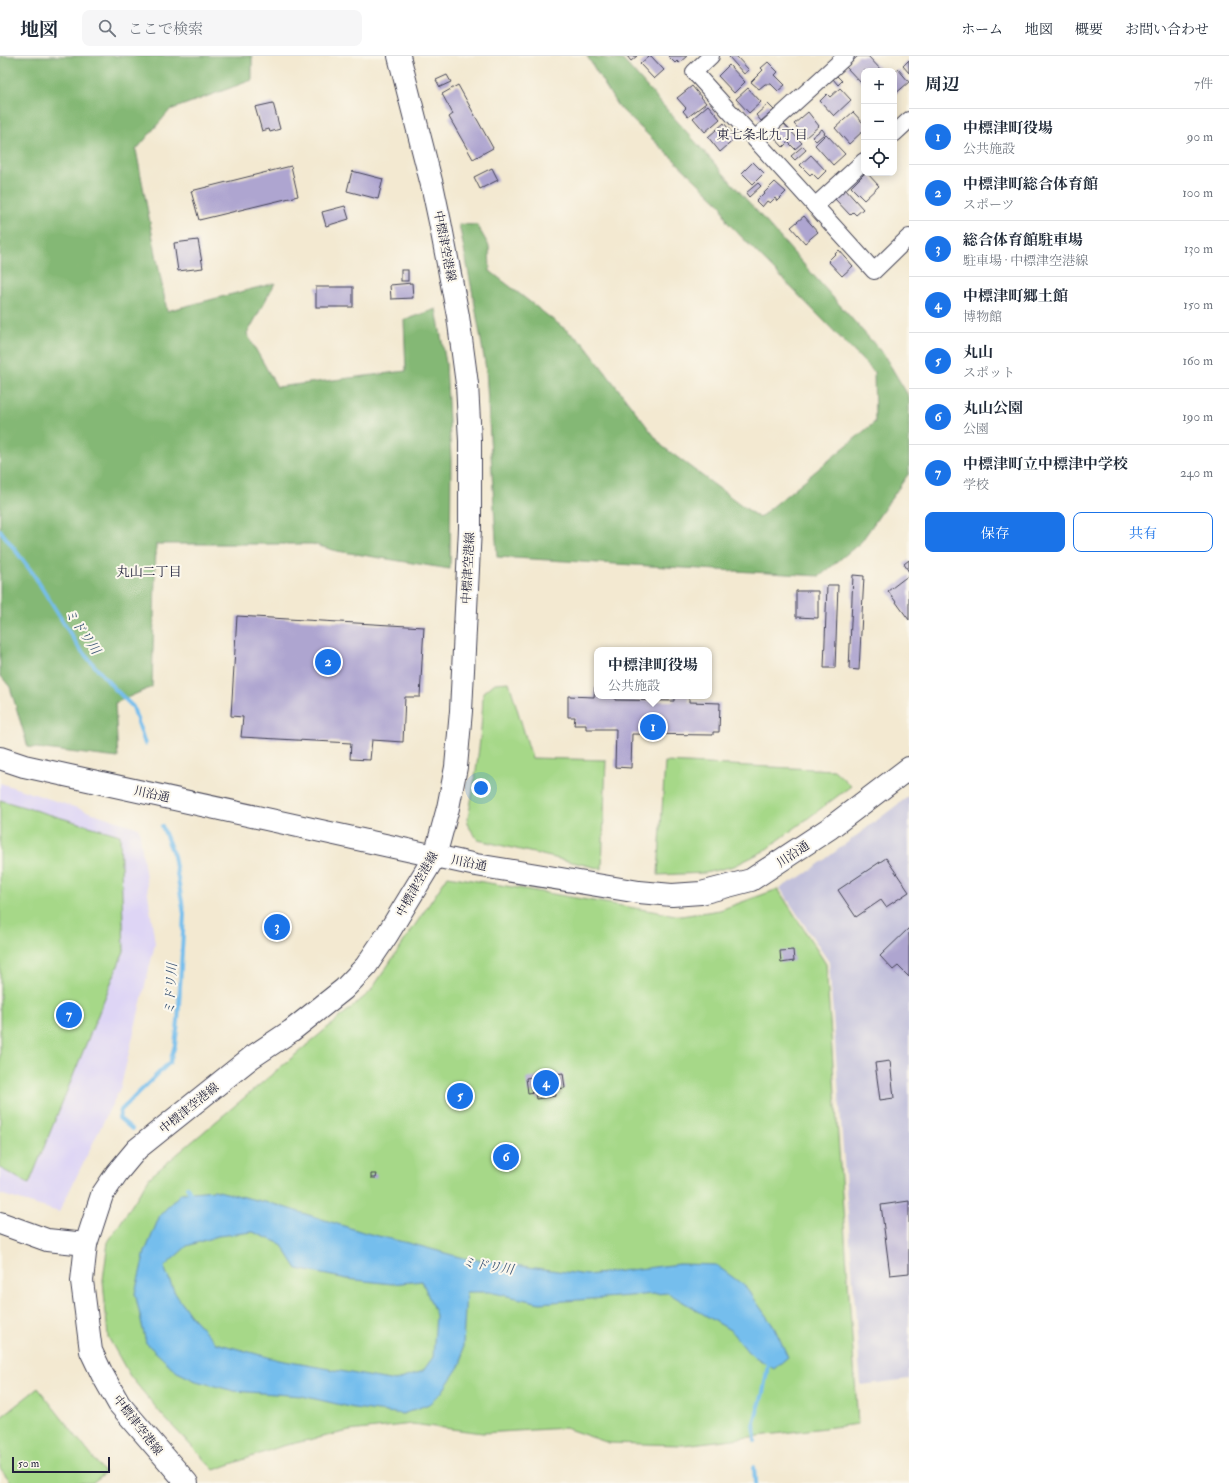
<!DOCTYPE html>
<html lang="ja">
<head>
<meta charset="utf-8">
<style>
	:root { --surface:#fff; --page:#f6f6f7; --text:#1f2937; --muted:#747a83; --line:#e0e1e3; --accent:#1a73e8 }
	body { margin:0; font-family:"IM FELL Double Pica","Noto Serif JP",serif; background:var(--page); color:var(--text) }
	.controls { position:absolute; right:12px; top:12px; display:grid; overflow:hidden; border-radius:8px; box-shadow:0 2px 10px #0003 }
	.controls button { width:36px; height:36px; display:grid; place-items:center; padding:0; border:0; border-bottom:1px solid var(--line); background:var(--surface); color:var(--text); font:20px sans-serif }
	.scale { position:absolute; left:12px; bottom:10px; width:98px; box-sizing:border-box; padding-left:4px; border:2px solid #22223b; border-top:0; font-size:11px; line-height:14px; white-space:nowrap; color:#22223b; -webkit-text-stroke:3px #fbf7ec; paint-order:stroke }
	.you { position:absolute; left:481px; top:732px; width:14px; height:14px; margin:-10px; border:3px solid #fff; border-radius:50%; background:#1a73e8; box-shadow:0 0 0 6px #1a73e833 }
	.badge { display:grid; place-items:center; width:26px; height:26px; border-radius:50%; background:var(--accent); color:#fff; font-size:13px; font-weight:700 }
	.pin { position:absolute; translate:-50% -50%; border:2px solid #fff; box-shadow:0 1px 4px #0006 }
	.popup { position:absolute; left:594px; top:591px; width:118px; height:52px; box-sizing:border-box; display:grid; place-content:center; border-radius:8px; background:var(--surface); filter:drop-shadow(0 1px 3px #0005); font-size:13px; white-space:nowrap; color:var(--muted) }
	.popup b { font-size:15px; color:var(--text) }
	.popup::after { content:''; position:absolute; left:50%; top:100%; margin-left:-8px; border:8px solid transparent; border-top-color:var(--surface) }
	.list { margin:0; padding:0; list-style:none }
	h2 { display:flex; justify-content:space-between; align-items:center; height:52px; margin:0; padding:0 16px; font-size:17px }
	h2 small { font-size:13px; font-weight:400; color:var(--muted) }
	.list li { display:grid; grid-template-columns:26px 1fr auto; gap:12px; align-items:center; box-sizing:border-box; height:56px; padding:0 16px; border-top:1px solid var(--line) }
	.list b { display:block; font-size:15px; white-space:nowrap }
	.list p { margin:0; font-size:13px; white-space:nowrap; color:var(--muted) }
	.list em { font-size:13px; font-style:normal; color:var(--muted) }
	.actions { display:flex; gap:8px; padding:12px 16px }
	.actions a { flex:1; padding:9px 0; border:1px solid var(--accent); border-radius:8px; text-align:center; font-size:14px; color:var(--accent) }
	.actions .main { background:var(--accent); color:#fff }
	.icon { flex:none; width:22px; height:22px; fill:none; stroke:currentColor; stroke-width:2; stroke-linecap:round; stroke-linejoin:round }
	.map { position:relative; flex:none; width:909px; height:1427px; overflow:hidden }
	header { display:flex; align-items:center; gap:24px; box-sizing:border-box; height:56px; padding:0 20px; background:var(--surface); border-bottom:1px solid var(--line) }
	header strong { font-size:19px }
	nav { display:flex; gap:22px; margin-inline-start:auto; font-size:14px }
	.search { width:280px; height:36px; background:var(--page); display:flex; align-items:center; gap:10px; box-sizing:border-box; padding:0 14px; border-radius:8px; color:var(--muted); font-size:15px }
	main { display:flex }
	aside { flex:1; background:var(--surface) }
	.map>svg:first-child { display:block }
	.built { fill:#ded5f5 }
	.industrial { fill:#c3c1db }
	.green { fill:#a6d888; stroke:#647d62 }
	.forest { fill:#84b874; stroke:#536d58 }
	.water { fill:#74beed; stroke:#4b7094; fill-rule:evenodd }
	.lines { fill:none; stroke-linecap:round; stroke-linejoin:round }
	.stream { stroke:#74beed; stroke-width:4 }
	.building { fill:#aea5d0 }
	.street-casing { stroke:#414052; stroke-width:18 }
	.secondary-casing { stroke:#414052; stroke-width:24 }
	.primary-casing { stroke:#414052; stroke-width:24 }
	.street { stroke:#fff; stroke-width:16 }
	.secondary { stroke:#fff; stroke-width:22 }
	.primary { stroke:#fff; stroke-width:22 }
	.labels { text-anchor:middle; stroke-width:4; stroke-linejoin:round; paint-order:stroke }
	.street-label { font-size:12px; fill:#22223b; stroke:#fbf7ec }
	.neighbourhood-label { font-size:13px; fill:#22223b; stroke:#fbf7ec }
	.water-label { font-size:13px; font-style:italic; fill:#3f5979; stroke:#fbf7ec }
</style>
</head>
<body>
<header>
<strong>地図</strong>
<div class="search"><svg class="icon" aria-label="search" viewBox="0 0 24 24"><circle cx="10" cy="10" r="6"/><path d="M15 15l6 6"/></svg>ここで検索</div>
<nav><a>ホーム</a><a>地図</a><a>概要</a><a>お問い合わせ</a></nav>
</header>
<main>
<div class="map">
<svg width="909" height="1427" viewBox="0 0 909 1427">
	<rect width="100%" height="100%" fill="#fbf7ec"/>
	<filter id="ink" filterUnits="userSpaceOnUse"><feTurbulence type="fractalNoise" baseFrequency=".025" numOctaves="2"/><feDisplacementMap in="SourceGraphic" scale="8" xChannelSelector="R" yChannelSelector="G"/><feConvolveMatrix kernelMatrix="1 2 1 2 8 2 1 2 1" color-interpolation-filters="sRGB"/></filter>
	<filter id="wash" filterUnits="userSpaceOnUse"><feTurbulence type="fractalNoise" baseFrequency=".012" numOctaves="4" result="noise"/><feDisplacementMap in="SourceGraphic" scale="16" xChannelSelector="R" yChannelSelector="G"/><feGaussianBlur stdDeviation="0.9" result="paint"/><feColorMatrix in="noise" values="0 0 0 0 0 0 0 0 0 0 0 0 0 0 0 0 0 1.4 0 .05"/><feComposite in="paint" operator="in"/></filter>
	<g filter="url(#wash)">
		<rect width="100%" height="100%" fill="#f3e9d1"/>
		<!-- built -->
		<polygon class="built" points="0,727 139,772 155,888 121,1030 59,1156 0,1138"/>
		<!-- industrial -->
		<polygon class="industrial" points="909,740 909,1323 861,1329 829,906 780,832 807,817"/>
		<!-- green -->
		<g class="green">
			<path d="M509,626L532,702L606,704L602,813L478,784L467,768C475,724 482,682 483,637L495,627Z"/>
			<polygon points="665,706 834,714 851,730 764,795 734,810 705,817 658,819"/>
			<polygon points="0,744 120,779 124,895 29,1128 0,1112"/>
			<polygon points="448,820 681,860 720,854 778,833 826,908 858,1368 683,1389 609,1387 565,1372 483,1377 412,1368 349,1375 282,1390 214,1414 163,1360 130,1320 108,1281 103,1224 108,1186 150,1121 370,936"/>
			<polygon points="38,1332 105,1417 92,1427 12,1427 0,1412 0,1362"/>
		</g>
		<!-- forest -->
		<g class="forest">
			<polygon points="0,0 252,0 252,24 170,54 136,94 167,255 275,227 247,278 277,331 406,315 404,264 436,253 446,307 451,403 450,513 337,495 312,488 156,488 152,631 115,647 118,702 28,691 10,631 0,619"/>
			<polygon points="587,0 623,4 884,299 909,341 909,417 861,486 820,520 497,501 486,313 474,244 459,168 477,169 489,190 490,215 583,287 662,390 759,462 875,366 874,316 727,166 721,149 617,49"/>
		</g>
		<!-- water -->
		<path class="water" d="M214,1134L277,1149L366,1177L420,1190L463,1202L587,1219L680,1208L716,1209L746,1231L774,1271L788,1301L774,1313L749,1297L730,1274L668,1237L540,1247L489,1236H466L462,1306L442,1336L429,1348L403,1358L354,1352L302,1340L234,1335L196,1325L177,1316L146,1287L135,1237L145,1196L160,1159L181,1137ZM253,1176L281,1188L297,1213L347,1223L392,1228L422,1225L436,1259L433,1301L423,1315L395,1325L279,1304L216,1287L190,1259L175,1237L164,1211L187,1190L218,1180Z"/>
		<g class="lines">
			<!-- stream -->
			<g class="stream">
				<polyline points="0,474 34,519 79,592 113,631 133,651 145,688"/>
				<polyline points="132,1073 119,1062 121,1054 170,1006 175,989 178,966 184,858 174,800 162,770"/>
				<polyline points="187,1131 192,1139"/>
				<polyline points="755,1385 754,1366 763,1337 768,1309 766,1305"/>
				<polyline points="754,1411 755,1427"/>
			</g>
		</g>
		<g id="blocks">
			<!-- building -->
			<g class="building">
				<polygon points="627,0 637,0 631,5"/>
				<polygon points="649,0 651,0 664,14 654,23 640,8"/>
				<polygon points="668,0 687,0 679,7 677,5 675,7"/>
				<polygon points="730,0 736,0 749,14 744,18 729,1"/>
				<polygon points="858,0 868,0 882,15 864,15 864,26 862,28 846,11"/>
				<polygon points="909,4 909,17 903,10"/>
				<polygon points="768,6 778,16 775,19 785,29 778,35 771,28 765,28 759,33 751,26 763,14 761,12"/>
				<polygon points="729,9 745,26 734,37 718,20"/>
				<polygon points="898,13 909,26 894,39 894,17"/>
				<polygon points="447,19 451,26 440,31 436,24"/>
				<polygon points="837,20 842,25 838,29 833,23"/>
				<polygon points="458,29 493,92 473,103 449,61 453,58 442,38"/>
				<polygon points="692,30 706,47 688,61 683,55 686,52 677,42"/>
				<polygon points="748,32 761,46 749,57 736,43"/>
				<polygon points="840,32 851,44 834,60 820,45 827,38 830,41"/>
				<polygon points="273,47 280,73 270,76 269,73 262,75 255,51"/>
				<polygon points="768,48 774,54 761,65 756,59"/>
				<polygon points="708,49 720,63 705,76 693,62"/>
				<polygon points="808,56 819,70 806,81 794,68"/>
				<polygon points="853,56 864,68 864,74 849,88 835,72"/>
				<polygon points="724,67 736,82 720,96 708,81"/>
				<polygon points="783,67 802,87 795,93 788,86 783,91 771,78"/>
				<polygon points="822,73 825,77 816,85 812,81"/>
				<polygon points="826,78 845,98 833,109 815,89"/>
				<polygon points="803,90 806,94 795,104 791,100"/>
				<polygon points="811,99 826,115 818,123 812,117 810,119 800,109"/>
				<polygon points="753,106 764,117 753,128 742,117"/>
				<polygon points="291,110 298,140 199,164 191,135"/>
				<polygon points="492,112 498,124 480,133 474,121"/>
				<polygon points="352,115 383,123 378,143 347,135"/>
				<polygon points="865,117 867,117 879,130 864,144 851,131"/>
				<polygon points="775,126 786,136 777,145 775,142 770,147 767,145 762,151 756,145"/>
				<polygon points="758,127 761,130 749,141 746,137"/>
				<polygon points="845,133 863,153 856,159 853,156 850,159 835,143"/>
				<polygon points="345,150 349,163 326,170 322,156"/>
				<polygon points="804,160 818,176 805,187 791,171"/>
				<polygon points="198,184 203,212 178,215 174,187"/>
				<polygon points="839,194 853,210 842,220 828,205"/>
				<rect x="401" y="214" width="7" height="11"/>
				<polygon points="412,227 413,242 391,243 390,229"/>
				<rect x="316" y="231" width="37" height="20"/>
				<polygon points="909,504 909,516 904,508"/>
				<polygon points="853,519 864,520 859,614 849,613"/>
				<polygon points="909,519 909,564 888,535"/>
				<polygon points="827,529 838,529 835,612 824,612"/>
				<polygon points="796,535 818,535 818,562 796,561"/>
				<polygon points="237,560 424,571 420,641 405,641 403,686 372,684 370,704 350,703 351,687 241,681 243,661 231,660"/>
				<polygon points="595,631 597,631 597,640 615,640 615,644 674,645 674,640 689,640 689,646 720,647 719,676 713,676 713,679 632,678 631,712 615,711 616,673 586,673 586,669 574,669 575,661 568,661 568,640 594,641"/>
				<polygon points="886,802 909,836 886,851 881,844 856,861 838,834"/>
				<polygon points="909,872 909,921 898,910 893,914 880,900"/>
				<polygon points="793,894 794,905 781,907 780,895"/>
				<polygon points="890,1005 894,1042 880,1044 875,1007"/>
				<polygon points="563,1017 565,1032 555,1033 556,1040 536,1043 535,1036 528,1037 526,1022"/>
				<polygon points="371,1118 377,1118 376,1122 371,1122"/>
				<polygon points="909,1145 909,1217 890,1219 881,1149"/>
			</g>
		</g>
	</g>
	<g filter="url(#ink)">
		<use href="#blocks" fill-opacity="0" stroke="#414052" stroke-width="1"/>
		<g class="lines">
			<defs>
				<g id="street">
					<polyline points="711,0 694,16 874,215 909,181"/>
					<polyline points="894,78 909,64"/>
					<polyline points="755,83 846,0"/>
					<polyline points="815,150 864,105"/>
				</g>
				<g id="secondary">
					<polyline points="0,702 24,710 476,809 639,836 672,839 701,837 751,824 830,772 909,712"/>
					<polyline points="0,1167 47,1184 86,1188"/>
				</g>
				<polyline id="primary" points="187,1427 119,1348 102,1318 91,1295 82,1225 86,1188 102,1139 117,1117 137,1093 252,1001 291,975 344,933 366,910 387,879 435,800 448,752 456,711 461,655 470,472 470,385 467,328 458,260 440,166 433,133 399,0"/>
			</defs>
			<!-- street casing -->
			<use href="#street" class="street-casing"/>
			<!-- secondary casing -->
			<use href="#secondary" class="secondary-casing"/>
			<!-- primary casing -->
			<use href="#primary" class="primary-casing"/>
			<!-- street -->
			<use href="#street" class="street"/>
			<!-- secondary -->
			<use href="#secondary" class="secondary"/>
			<!-- primary -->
			<use href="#primary" class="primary"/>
		</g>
	</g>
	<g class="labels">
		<!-- street labels -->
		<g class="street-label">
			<text transform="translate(445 190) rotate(79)" y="4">中標津空港線</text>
			<text transform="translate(468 512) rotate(-87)" y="4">中標津空港線</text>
			<text transform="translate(152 738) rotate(12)" y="4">川沿通</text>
			<text transform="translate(793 798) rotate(-34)" y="4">川沿通</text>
			<text transform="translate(469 807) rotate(11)" y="4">川沿通</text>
			<text transform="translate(417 828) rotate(-61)" y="4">中標津空港線</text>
			<text transform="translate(189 1052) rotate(-39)" y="4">中標津空港線</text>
			<text transform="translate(138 1369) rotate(52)" y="4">中標津空港線</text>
		</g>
		<!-- neighbourhood labels -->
		<g class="neighbourhood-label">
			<text x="762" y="83">東七条北九丁目</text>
			<text x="149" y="520">丸山二丁目</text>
		</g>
		<!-- water labels -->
		<g class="water-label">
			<text transform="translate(83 575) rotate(55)" y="5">ミドリ川</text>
			<text transform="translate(170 933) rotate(-87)" y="5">ミドリ川</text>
			<text transform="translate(488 1209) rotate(9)" y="5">ミドリ川</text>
		</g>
	</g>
</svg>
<div class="controls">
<button>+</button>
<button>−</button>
<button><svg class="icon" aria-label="locate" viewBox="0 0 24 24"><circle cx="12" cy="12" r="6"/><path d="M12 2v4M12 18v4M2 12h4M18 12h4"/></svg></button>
</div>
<div class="scale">50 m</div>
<div class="you"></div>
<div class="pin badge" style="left:653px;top:671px">1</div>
<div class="popup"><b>中標津町役場</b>公共施設</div>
<div class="pin badge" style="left:328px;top:606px">2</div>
<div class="pin badge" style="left:277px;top:871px">3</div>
<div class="pin badge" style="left:546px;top:1027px">4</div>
<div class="pin badge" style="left:460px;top:1040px">5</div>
<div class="pin badge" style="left:506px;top:1101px">6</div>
<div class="pin badge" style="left:69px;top:959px">7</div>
</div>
<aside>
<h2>周辺<small>7件</small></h2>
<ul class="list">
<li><span class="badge">1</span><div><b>中標津町役場</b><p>公共施設</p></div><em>90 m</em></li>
<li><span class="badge">2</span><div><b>中標津町総合体育館</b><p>スポーツ</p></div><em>100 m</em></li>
<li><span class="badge">3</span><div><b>総合体育館駐車場</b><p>駐車場 · 中標津空港線</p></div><em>130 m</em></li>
<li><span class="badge">4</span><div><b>中標津町郷土館</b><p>博物館</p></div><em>150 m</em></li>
<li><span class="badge">5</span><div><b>丸山</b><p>スポット</p></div><em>160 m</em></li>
<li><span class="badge">6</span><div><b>丸山公園</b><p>公園</p></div><em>190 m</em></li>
<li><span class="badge">7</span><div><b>中標津町立中標津中学校</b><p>学校</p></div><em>240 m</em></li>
</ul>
<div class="actions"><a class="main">保存</a><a>共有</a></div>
</aside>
</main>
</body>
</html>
